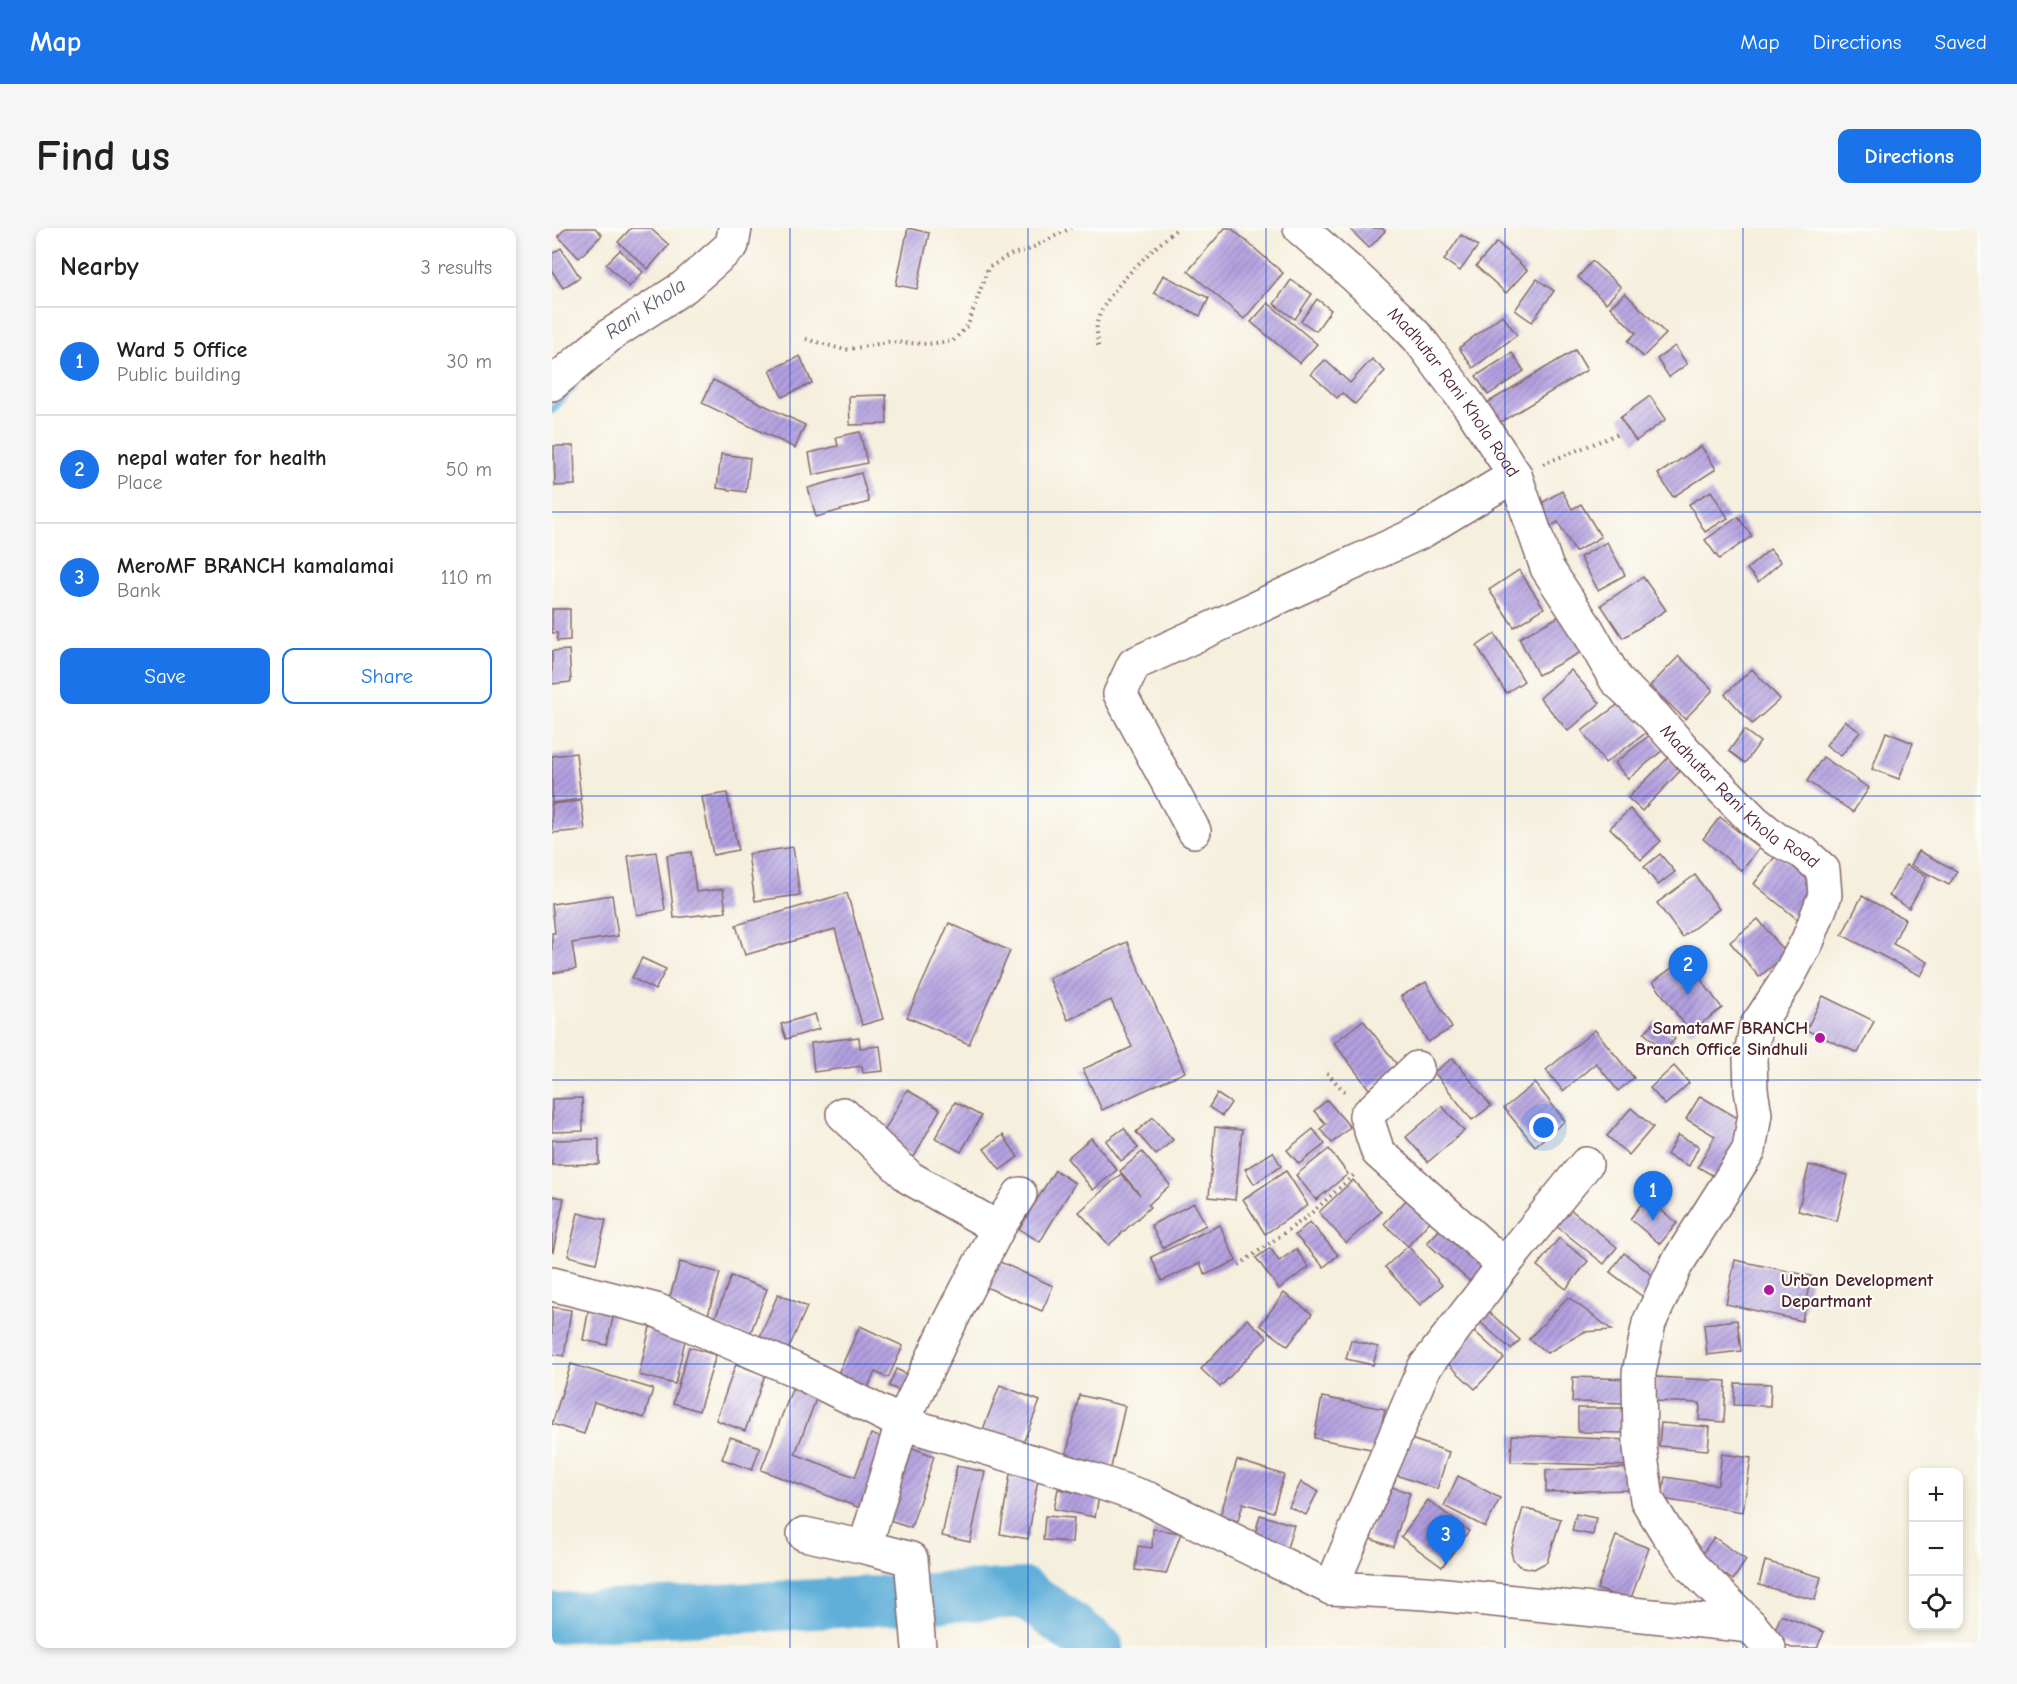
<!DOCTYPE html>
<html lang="en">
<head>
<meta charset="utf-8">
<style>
	:root { --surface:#fff; --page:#f6f6f6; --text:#202124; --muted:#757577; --line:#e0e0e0; --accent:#1a73e8 }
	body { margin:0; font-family:"Comic Neue",sans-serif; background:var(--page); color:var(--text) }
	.controls { position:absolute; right:18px; bottom:18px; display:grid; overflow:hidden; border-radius:12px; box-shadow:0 3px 9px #0003 }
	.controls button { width:54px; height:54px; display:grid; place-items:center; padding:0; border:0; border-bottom:2px solid var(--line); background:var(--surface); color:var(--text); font:30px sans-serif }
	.you { position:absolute; left:992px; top:900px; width:21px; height:21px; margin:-15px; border:4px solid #fff; border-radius:50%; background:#1a73e8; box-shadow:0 0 0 9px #1a73e833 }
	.badge { display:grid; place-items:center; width:39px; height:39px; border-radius:50%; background:var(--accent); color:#fff; font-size:20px; font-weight:700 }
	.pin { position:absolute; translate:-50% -50px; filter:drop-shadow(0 2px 3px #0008) }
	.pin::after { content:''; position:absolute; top:32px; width:21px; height:18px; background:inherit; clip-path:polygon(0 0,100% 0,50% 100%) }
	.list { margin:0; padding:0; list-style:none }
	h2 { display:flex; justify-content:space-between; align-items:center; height:78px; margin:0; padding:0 24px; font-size:26px }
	h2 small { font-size:20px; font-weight:400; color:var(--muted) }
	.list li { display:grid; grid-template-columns:39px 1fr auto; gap:18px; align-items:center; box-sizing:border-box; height:108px; padding:0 24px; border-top:2px solid var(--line) }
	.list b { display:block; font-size:22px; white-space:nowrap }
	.list p { margin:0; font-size:20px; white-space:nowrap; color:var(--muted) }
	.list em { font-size:20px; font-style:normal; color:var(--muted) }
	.actions { display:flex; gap:12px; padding:18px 24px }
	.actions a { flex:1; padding:14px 0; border:2px solid var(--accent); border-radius:12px; text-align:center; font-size:21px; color:var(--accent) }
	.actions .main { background:var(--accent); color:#fff }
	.icon { flex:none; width:33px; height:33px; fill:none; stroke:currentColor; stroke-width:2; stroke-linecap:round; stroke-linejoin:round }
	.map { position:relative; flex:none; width:1429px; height:1420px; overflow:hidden; border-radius:12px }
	header { display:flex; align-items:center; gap:36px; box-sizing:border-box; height:84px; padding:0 30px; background:var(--accent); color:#fff }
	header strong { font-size:28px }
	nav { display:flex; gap:33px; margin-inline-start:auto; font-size:21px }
	.intro { display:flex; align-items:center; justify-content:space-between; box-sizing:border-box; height:144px; padding:0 36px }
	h1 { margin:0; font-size:42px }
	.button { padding:15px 27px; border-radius:12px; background:var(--accent); color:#fff; font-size:21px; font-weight:700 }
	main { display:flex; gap:36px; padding:0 36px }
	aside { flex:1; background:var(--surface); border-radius:12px; box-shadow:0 3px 9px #0003 }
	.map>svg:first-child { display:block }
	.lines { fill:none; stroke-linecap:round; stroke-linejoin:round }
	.stream { stroke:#5eafd9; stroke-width:8 }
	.river { stroke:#5eafd9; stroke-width:50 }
	.building { fill:url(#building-hatch) }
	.minor-casing { stroke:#866869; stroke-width:36 }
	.path { stroke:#866869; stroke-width:4; stroke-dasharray:1.5 4.5; stroke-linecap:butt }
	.minor { stroke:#fff; stroke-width:33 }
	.grid { fill:none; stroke:#1d4ed8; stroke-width:1.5; stroke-opacity:0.55 }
	.poi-dot { fill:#b5179e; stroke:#fdfcf7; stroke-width:2 }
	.labels { text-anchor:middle; stroke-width:4.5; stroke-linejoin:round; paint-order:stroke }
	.street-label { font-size:18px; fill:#4a1f2b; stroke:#fdfcf7 }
	.poi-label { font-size:18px; font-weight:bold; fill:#4a1f2b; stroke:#fdfcf7; text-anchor:end }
	.water-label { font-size:20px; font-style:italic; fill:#525971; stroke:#fdfcf7 }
</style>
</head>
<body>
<header>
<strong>Map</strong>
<nav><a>Map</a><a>Directions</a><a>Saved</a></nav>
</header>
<div class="intro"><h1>Find us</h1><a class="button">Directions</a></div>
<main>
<aside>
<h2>Nearby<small>3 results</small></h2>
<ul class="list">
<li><span class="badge">1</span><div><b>Ward 5 Office</b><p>Public building</p></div><em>30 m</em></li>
<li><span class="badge">2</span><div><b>nepal water for health</b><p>Place</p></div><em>50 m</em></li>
<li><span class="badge">3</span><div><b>MeroMF BRANCH kamalamai</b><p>Bank</p></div><em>110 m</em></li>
</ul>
<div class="actions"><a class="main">Save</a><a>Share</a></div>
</aside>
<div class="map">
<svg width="1429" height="1420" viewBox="0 0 1429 1420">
	<defs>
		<pattern id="building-hatch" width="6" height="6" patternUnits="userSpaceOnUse" patternTransform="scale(1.5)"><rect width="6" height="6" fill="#b2a0e0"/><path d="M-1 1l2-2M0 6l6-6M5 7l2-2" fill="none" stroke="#9382b6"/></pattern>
	</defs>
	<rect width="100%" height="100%" fill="#fdfcf7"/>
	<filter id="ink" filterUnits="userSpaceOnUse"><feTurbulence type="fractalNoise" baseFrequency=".0167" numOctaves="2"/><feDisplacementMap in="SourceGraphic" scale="12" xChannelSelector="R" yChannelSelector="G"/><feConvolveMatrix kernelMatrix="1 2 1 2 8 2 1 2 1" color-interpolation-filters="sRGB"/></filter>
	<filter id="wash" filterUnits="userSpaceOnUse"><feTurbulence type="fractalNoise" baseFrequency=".008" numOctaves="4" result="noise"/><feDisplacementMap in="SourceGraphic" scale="24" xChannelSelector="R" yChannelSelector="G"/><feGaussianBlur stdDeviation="1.35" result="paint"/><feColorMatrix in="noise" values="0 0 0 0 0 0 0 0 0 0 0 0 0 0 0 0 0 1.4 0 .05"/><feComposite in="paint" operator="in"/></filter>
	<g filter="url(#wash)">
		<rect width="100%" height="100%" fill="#f5efdd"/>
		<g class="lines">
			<!-- stream -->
			<polyline class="stream" points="0,182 22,157"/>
			<!-- river -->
			<polyline class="river" points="0,1390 472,1365 547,1420"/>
		</g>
		<g id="blocks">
			<!-- building -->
			<g class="building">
				<polygon points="14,0 43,0 50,7 27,30 6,8"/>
				<polygon points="79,0 98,0 117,17 96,41 66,14"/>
				<polygon points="356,0 377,5 365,61 344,57"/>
				<polygon points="673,0 679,0 731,45 692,91 636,43"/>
				<polygon points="797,0 830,0 833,3 817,20"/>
				<polygon points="909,7 926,18 908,43 892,32"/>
				<polygon points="945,14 975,42 954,65 924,38"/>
				<polygon points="9,20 28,49 11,60 0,43 0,26"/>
				<polygon points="68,22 91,44 77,59 54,36"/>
				<polygon points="1040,33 1069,59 1054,75 1026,49"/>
				<polygon points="611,47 657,70 648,88 602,65"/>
				<polygon points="985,51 1002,63 980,94 963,82"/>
				<polygon points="739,52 760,66 743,91 722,76"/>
				<polygon points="1073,65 1114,106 1091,129 1076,113 1084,105 1058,79"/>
				<polygon points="765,71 779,82 764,103 749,93"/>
				<polygon points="716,75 765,116 748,135 699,94"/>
				<polygon points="950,87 965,107 921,140 907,120"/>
				<polygon points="1123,118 1135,136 1117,149 1105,131"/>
				<polygon points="1023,122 1035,142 947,195 935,175"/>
				<polygon points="960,125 972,143 936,167 924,148"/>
				<polygon points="248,128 260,155 230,169 218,142"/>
				<polygon points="820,131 833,143 803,176 790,165 785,170 759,146 773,132 798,155"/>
				<polygon points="161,152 253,197 243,220 150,175"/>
				<polygon points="334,167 335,196 298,197 297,168"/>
				<polygon points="1098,168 1114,191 1084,213 1068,190"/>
				<polygon points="308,204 315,235 261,247 257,225 286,218 284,209"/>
				<polygon points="2,218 22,218 23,257 3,258"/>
				<polygon points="1149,218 1164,241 1121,269 1106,246"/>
				<polygon points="169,226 198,230 194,264 165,260"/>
				<polygon points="309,245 317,274 264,289 256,260"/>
				<polygon points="1010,263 1020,281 1029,276 1049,309 1023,324 1006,294 987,306 974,284"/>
				<polygon points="1159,263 1176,290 1153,304 1137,276"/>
				<polygon points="1186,289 1200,308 1167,331 1153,312"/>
				<polygon points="1055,314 1073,347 1046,362 1028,329"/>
				<polygon points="1218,321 1229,334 1206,354 1195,341"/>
				<polygon points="967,342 992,380 962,399 937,362"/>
				<polygon points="1091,349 1114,382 1071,410 1049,377"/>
				<polygon points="0,381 18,381 18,412 5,413 5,405 0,405"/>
				<polygon points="1015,384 1035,421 986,447 967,410"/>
				<polygon points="943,406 972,453 954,465 925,418"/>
				<polygon points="17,422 19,454 0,456 0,423"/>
				<polygon points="1127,428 1161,462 1133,491 1098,458"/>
				<polygon points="1200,441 1228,471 1200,496 1173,466"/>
				<polygon points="1019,442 1048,475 1016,503 988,470"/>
				<polygon points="1072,472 1095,504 1053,535 1030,503"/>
				<polygon points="1293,493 1308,504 1289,528 1274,517"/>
				<polygon points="1192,502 1208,514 1193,535 1177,523"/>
				<polygon points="1334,504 1361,515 1347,551 1320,541"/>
				<polygon points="1099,506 1111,522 1076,551 1063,535"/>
				<polygon points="24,525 29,571 0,575 0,528"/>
				<polygon points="1271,529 1317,560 1301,584 1255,553"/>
				<polygon points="1116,530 1129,542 1090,583 1076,570"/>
				<polygon points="175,565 186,622 161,627 150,569"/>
				<polygon points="29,573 33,602 0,605 0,576"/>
				<polygon points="1078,581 1109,613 1089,632 1058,600"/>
				<polygon points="1168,589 1207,620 1190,643 1151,611"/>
				<polygon points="241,619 248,667 203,673 196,626"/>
				<polygon points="1367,623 1405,643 1397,657 1359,637"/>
				<polygon points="104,624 113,682 85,687 76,628"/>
				<polygon points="139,624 144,664 171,661 174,684 122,690 115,627"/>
				<polygon points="1108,626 1123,644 1106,657 1092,639"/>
				<polygon points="1225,626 1269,661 1245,691 1202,656"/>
				<polygon points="1354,637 1375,648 1357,680 1337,668"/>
				<polygon points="1143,647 1167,681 1130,709 1105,675"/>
				<polygon points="295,665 331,791 310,797 283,701 193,727 184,697"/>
				<polygon points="60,667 66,708 20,715 24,741 0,745 0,705 3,705 0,676"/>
				<polygon points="1310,668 1353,691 1341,716 1376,734 1369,748 1290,707"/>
				<polygon points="1206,691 1235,726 1207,749 1178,714"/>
				<polygon points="397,695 458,723 417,816 355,789"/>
				<polygon points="575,714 633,844 550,882 531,841 580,819 559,772 516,792 497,750"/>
				<polygon points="90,730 114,741 103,762 80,750"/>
				<polygon points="1133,730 1170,780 1138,804 1101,754"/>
				<polygon points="874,754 900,800 876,814 849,768"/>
				<polygon points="1271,768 1322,793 1306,825 1254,802"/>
				<polygon points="263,786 267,801 234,811 229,796"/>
				<polygon points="811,792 846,838 817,861 782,815"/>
				<polygon points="1103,793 1123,811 1112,823 1092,805"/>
				<polygon points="1043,802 1082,850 1066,863 1044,835 1011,863 994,842"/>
				<polygon points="307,809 308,820 328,818 331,843 311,845 310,838 262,844 259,815"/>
				<polygon points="901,830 939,878 920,892 882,844"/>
				<polygon points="1122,838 1137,855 1113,877 1098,860"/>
				<polygon points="983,855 1013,893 983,918 952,880"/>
				<polygon points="355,862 388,881 362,929 328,911"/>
				<polygon points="665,866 679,875 670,888 657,879"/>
				<polygon points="1148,868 1196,896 1165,950 1146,939 1163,908 1134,891"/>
				<polygon points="30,870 31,903 0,904 0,871"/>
				<polygon points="775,872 798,899 780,915 768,901 774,896 762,883"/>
				<polygon points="403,874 429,888 409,924 383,910"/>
				<polygon points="890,878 912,903 876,934 854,909"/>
				<polygon points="1079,880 1101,899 1077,927 1055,908"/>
				<polygon points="601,889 621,912 604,927 584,904"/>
				<polygon points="663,899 690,902 683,972 657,969"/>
				<polygon points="572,900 586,920 569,933 554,913"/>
				<polygon points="761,901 773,916 747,936 735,922"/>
				<polygon points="451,907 466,929 448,942 432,921"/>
				<polygon points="1126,907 1147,918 1137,938 1115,927"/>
				<polygon points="539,910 565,942 541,962 515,930"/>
				<polygon points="47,911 47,936 0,937 0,912"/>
				<polygon points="777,921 796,946 764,972 744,947"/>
				<polygon points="590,924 618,957 596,977 598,979 557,1017 527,984 569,946 588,967 568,943"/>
				<polygon points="721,924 729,938 702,956 693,941"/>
				<polygon points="1257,937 1296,947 1285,993 1246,983"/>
				<polygon points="503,942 523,955 488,1014 467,1001"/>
				<polygon points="734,943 756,977 713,1006 691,971"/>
				<polygon points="801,952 829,984 794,1015 767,984"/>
				<polygon points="0,968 12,970 1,1024 0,1024"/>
				<polygon points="857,969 880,991 856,1018 832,996"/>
				<polygon points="1094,970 1125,995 1108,1016 1078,991"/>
				<polygon points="642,975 654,997 611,1020 599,997"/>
				<polygon points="1013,977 1065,1019 1052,1036 999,994"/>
				<polygon points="26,985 54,992 44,1035 16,1028"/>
				<polygon points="758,994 786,1027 772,1039 743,1007"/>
				<polygon points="668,997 684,1033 653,1047 648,1035 610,1053 599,1029"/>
				<polygon points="892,997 940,1040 924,1059 875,1015"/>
				<polygon points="1007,1010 1036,1033 1014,1061 985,1038"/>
				<polygon points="856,1018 890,1057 868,1077 833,1039"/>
				<polygon points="718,1020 727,1033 744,1021 757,1039 727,1061 704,1030"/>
				<polygon points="1072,1025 1105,1051 1091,1069 1058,1044"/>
				<polygon points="1183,1032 1259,1048 1250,1093 1174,1076"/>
				<polygon points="446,1033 501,1058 490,1083 434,1059"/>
				<polygon points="128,1034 168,1045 156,1087 116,1075"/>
				<polygon points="179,1048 215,1061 197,1109 161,1096"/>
				<polygon points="732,1065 760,1086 736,1118 708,1097"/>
				<polygon points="226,1066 255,1079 235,1124 207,1111"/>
				<polygon points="1016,1069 1060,1102 1032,1104 995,1125 977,1111"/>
				<polygon points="0,1079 19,1082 12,1128 0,1126"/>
				<polygon points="37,1080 62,1085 55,1117 31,1112"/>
				<polygon points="937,1084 968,1112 959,1121 928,1094"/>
				<polygon points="695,1091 715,1109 668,1159 649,1141"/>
				<polygon points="1185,1092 1189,1123 1155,1127 1152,1096"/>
				<polygon points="308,1098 351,1118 336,1150 323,1144 313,1166 283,1152"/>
				<polygon points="98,1099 134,1108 123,1156 87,1147"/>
				<polygon points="922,1103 952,1130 923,1161 894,1134"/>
				<polygon points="799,1112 826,1119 821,1137 794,1131"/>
				<polygon points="137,1119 164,1127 147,1183 121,1175"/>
				<polygon points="19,1136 101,1161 92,1190 42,1174 32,1206 0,1196"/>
				<polygon points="184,1136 213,1147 193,1203 164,1192"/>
				<polygon points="344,1141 359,1148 352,1165 337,1158"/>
				<polygon points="1021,1149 1078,1151 1078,1175 1020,1174"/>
				<polygon points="1104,1149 1174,1153 1172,1194 1147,1192 1148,1175 1102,1173"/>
				<polygon points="1183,1155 1219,1156 1218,1178 1182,1177"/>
				<polygon points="242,1156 266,1166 243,1226 303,1249 319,1206 339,1213 313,1282 209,1242"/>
				<polygon points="448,1157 488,1173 469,1220 430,1204"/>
				<polygon points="527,1167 573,1178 558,1244 513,1234"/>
				<polygon points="770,1169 833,1181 824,1222 762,1210"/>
				<polygon points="1026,1180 1075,1180 1075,1205 1026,1204"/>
				<polygon points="1109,1195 1158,1199 1156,1222 1107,1218"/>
				<polygon points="960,1207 1078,1212 1077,1238 959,1234"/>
				<polygon points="178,1209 208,1219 200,1242 170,1231"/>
				<polygon points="856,1210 897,1224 885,1261 844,1247"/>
				<polygon points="352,1217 382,1228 359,1300 328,1290"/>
				<polygon points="1170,1226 1199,1230 1191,1284 1110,1271 1113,1249 1166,1257"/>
				<polygon points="685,1232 732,1247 721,1284 691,1275 686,1293 668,1288"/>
				<polygon points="405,1238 433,1244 418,1314 390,1308"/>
				<polygon points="1078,1240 1079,1262 994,1264 994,1242"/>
				<polygon points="458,1246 486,1251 476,1311 448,1306"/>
				<polygon points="906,1248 948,1270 933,1299 892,1278"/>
				<polygon points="749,1254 766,1263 754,1287 737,1279"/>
				<polygon points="834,1257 858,1265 841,1319 816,1310"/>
				<polygon points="506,1261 547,1269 543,1289 502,1281"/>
				<polygon points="876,1272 917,1303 890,1339 849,1309"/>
				<polygon points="971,1280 1009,1291 995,1334 982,1341 967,1338 961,1331 959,1324"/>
				<polygon points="1024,1286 1044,1290 1041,1307 1020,1303"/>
				<polygon points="708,1287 742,1297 734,1323 701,1313"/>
				<polygon points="493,1288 522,1290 520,1314 491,1312"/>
				<polygon points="601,1301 629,1305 614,1346 583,1342 586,1318 600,1320"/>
				<polygon points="1064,1308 1097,1320 1078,1373 1045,1361"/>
				<polygon points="1162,1309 1194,1332 1181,1352 1148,1329"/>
				<polygon points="1213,1333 1269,1349 1263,1372 1207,1357"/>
				<polygon points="1229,1387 1272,1404 1265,1420 1240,1420 1219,1412"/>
			</g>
		</g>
	</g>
	<g filter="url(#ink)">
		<use href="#blocks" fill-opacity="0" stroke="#866869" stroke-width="1.5"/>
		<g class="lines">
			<defs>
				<g id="minor">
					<path id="s1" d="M748,0L804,49L848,91L867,111L918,179L963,247L995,340L1035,401L1064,452L1102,488L1135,525L1202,593L1224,611L1252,625L1271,642L1273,667L1256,712L1233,755L1204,799L1198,831L1199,862L1203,886L1197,922L1124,1037L1097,1095L1087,1145L1088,1220L1095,1272L1114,1303L1140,1339L1199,1398L1217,1420"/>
					<polyline points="0,156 58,107 132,59 180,17 183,0"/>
					<polyline points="642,603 568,466 582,436 869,304 963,247"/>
					<polyline points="865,840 814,888 826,924 952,1037"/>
					<polyline points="291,886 358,950 446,1000"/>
					<polyline points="0,1056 104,1082 241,1141 350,1195 532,1249 597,1271 779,1360 874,1365 1199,1398"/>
					<polyline points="252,1306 313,1319"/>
					<polyline points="779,1360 872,1140 952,1037 1034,936"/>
					<polyline points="367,1420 359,1331 313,1319 350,1195 393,1104 446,1000 468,966"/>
				</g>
			</defs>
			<!-- minor casing -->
			<use href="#minor" class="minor-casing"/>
			<!-- path -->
			<g class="path">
				<polyline points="254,111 293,122 336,114 375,116 401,113 416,97 436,40 460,26 476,22 519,0"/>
				<path d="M546,118C546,111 544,102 545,95C552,64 602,20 626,0"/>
				<polyline points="991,236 1068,205"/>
				<polyline points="775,845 794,865"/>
				<polyline points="687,1037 756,988 804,945"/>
			</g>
			<!-- minor -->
			<use href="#minor" class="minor"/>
		</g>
	</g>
	<!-- grid -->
	<path class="grid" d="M238,0V1420M476,0V1420M714,0V1420M953,0V1420M1191,0V1420M0,284H1429M0,568H1429M0,852H1429M0,1136H1429"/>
	<!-- markers -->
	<g class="poi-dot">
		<circle cx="1268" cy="810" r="6"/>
		<circle cx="1217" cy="1062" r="6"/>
	</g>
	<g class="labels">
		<!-- street labels -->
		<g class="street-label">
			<text dy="6" stroke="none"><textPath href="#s1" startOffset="226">Madhutar Rani Khola Road</textPath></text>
			<text dy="6" stroke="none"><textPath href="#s1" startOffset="730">Madhutar Rani Khola Road</textPath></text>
		</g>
		<!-- poi labels -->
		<g class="poi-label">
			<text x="1256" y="806">SamataMF BRANCH<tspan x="1256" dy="21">Branch Office Sindhuli</tspan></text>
			<text x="1229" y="1058" text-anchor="start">Urban Development<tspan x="1229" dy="21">Departmant</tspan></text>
		</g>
		<!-- water labels -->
		<g class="water-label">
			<text transform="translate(93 80) rotate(-34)" y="7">Rani Khola</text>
		</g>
	</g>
</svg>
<div class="controls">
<button>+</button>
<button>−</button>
<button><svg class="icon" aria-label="locate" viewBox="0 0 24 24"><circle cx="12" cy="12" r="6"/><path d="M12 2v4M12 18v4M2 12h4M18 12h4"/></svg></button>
</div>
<div class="you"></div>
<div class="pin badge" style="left:1101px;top:993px">1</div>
<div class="pin badge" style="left:1136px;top:767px">2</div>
<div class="pin badge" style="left:894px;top:1337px">3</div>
</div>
</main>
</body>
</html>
